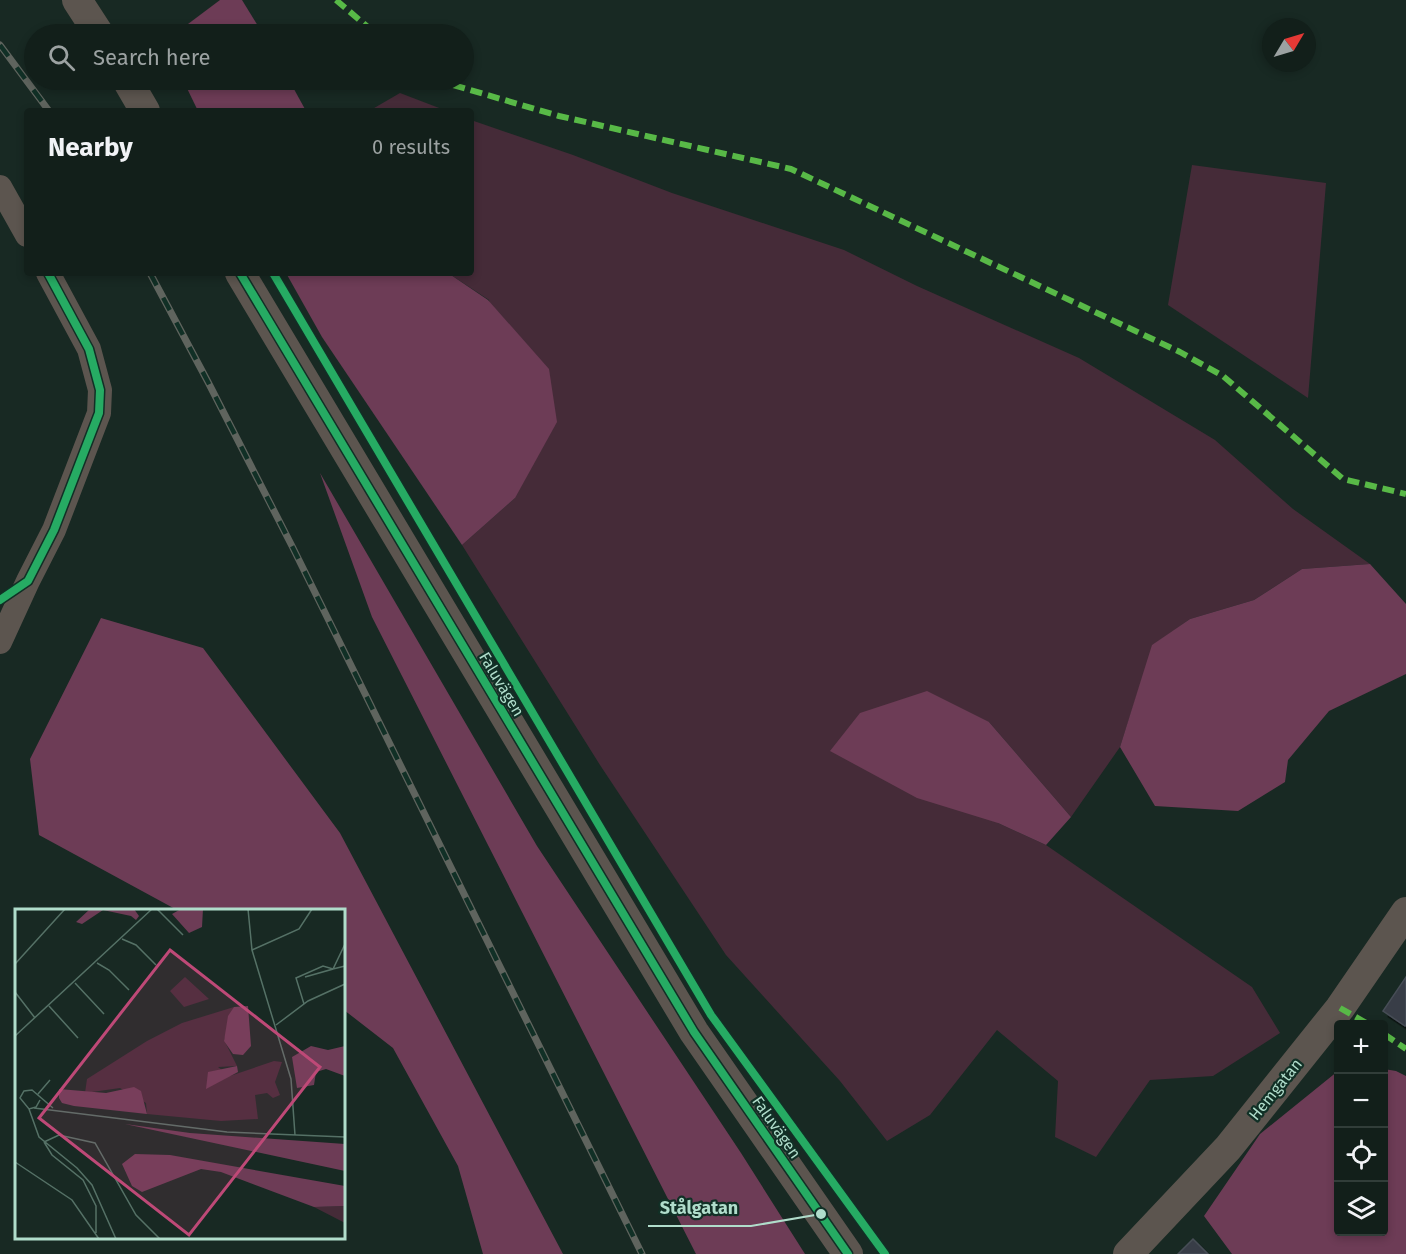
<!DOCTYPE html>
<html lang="en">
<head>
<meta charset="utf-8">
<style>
	:root { --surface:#121f1a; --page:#1b2723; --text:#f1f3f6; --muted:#9ca2a2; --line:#313d39 }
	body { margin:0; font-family:"Fira Sans",sans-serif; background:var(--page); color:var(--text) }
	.controls { position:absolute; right:18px; bottom:18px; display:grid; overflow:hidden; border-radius:6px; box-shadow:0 3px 9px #0003 }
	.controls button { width:54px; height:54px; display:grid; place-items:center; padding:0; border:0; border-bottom:2px solid var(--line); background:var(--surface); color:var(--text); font:30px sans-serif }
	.compass { position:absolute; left:1262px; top:18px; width:54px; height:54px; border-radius:50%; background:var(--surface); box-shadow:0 3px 9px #0003; rotate:52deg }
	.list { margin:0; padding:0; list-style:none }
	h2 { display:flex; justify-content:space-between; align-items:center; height:78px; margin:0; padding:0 24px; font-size:26px }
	h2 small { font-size:20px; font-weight:400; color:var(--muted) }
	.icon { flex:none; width:33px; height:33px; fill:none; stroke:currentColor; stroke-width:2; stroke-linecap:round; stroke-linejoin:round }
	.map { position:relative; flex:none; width:1406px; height:1254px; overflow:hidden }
	.search { position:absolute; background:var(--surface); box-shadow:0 3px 9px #0003; left:24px; top:24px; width:450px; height:66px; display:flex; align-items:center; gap:15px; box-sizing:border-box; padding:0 21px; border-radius:33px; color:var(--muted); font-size:22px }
	.panel { position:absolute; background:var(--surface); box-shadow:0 3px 9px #0003; left:24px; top:108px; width:450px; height:168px; border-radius:6px }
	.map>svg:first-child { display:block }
	.green { fill:#452b38 }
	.forest { fill:#6d3c56 }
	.building { fill:#383e46; stroke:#474d57; stroke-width:1.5; filter:url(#shadow) }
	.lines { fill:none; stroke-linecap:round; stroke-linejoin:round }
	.minor { stroke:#5c554f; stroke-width:24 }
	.tertiary { stroke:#5c554f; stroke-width:30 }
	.rail-casing { stroke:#5f645e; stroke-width:7 }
	.rail { stroke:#113026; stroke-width:4.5; stroke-dasharray:14; stroke-linecap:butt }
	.quiet { stroke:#58b947; stroke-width:6; stroke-dasharray:12 6; stroke-linecap:butt }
	.cycleway-casing { stroke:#113026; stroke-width:11 }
	.cycleway { stroke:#26ab63; stroke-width:8 }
	.labels { text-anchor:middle; stroke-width:4.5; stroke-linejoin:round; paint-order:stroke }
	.street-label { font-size:16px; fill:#b0ddcb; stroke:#113026 }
	.inset-road { fill:none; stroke:#557166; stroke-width:1.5 }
	.view { fill:#be4977; fill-opacity:0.15; stroke:#be4977; stroke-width:3 }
	.inset-edge { fill:none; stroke:#b0ddcb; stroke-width:3 }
	.leader { fill:none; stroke:#b0ddcb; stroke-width:2 }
	.callout-dot { fill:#b0ddcb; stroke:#113026; stroke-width:2 }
	.callout-label { font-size:18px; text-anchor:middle; font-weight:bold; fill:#b0ddcb; stroke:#113026; stroke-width:4.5; stroke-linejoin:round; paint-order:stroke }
</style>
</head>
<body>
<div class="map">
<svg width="1406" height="1254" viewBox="0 0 1406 1254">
	<defs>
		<filter id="shadow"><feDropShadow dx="5.5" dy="5.5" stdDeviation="0" flood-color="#0009"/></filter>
	</defs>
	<rect width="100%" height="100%" fill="#182923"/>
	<!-- green -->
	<g class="green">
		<polygon points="400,93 447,111 369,111"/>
		<polygon points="471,120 573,155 672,193 844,250 917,286 1079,358 1215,440 1293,509 1370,564 1302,569 1254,600 1190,619 1153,645 1120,747 1071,817 989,722 998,823 1046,845 1252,987 1280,1033 1213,1076 1150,1080 1096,1157 1055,1137 1058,1081 997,1030 930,1115 887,1141 840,1081 726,955 600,765 462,545 515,498 489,300 448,273 471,273"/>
		<polygon points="1192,165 1326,183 1308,398 1168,305"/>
	</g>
	<!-- forest -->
	<g class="forest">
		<polygon points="220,0 242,0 263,34 184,34 188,24"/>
		<polygon points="183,80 289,80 306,111 198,111"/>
		<polygon points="286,273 448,273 488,300 549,369 557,422 515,498 462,545 322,337"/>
		<polygon points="320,473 537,846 741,1153 805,1254 696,1254 372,617"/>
		<polygon points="1370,564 1406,604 1406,674 1329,711 1288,760 1285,782 1238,811 1155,806 1120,747 1152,645 1190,619 1254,600 1302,569"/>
		<polygon points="101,618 203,648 340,833 563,1254 483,1254 458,1166 393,1048 344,1010 344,910 177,910 39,835 30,759"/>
		<polygon points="927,691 989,722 1071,817 1046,845 998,823 917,798 830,751 860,713"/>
		<polygon points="1384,1069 1396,1071 1406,1076 1406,1254 1232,1254 1204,1216 1260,1134 1338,1071 1338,1232 1384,1232"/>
	</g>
	<!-- building -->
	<g class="building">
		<polygon points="1406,977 1406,1024 1405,1026 1383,1011"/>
		<polygon points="1193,1239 1208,1254 1178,1254"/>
	</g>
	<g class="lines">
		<!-- minor -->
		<g class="minor">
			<polyline points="0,187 27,235"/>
			<polyline points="0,642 28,581 54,530 99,413 100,390 89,349 48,273"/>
		</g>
		<!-- tertiary -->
		<g class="tertiary">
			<polyline points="77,0 99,34"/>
			<polyline points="127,80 145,111"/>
			<polyline points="240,273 694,1032 848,1254"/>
			<polyline points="1128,1254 1228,1148 1340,1008 1406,912"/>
		</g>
		<defs>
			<g id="rail">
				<polyline points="0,45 49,111"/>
				<polyline points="150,273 208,382 293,548 642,1254"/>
			</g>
		</defs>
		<!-- rail casing -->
		<use href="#rail" class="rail-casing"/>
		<!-- rail -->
		<use href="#rail" class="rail"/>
		<!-- quiet -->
		<g class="quiet">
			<polyline points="336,0 376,34"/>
			<polyline points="436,80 559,116 791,169 1180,352 1223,376 1343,479 1406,494"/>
			<polyline points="1340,1008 1368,1024"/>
			<polyline points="1384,1034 1406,1049"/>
		</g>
		<defs>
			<g id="cycleway">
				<polyline points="240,273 694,1032 848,1254"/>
				<polyline points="273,273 711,1015 885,1254"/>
				<polyline points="0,600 28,581 54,530 99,413 100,390 89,349 48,273"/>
			</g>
		</defs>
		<!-- cycleway casing -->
		<use href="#cycleway" class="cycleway-casing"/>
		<!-- cycleway -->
		<use href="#cycleway" class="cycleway"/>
	</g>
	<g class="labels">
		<!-- street labels -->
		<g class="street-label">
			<text transform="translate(502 684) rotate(59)" y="6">Faluvägen</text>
			<text transform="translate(1275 1089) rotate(-51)" y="6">Hemgatan</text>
			<text transform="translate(777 1127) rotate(55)" y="6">Faluvägen</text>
		</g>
	</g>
	<!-- overview -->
	<g transform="translate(15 909)">
		<rect width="330" height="330" fill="#182923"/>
		<path d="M170,68L194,90L169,98L155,82ZM219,98L209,131L222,157L203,158L215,167L259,152L267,153L260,173L265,186L258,189L252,184L240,186L243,210L206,212L132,205L131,194L105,179L70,184L72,170L132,132L167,114ZM330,297V314L299,298Z" fill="#452b38"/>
		<path d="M75,0H119L124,7L121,11L116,7L88,1L67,15L61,13ZM166,0H188L187,18L174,24L157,5ZM233,97L236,137L228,146L218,145L209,132L213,107L219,98ZM296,137L313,141L330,137V167L311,160L301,163L299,176L282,179L277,148ZM222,157L223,163L191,180L193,163ZM119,178L126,182L132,205L59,197L47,194L44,189V180L91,184ZM110,215L175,224L330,235V262ZM120,245L155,246L330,277V297L299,298L206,263L186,260L127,283L117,277L107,255Z" fill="#6d3c56"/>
		<path class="inset-road" d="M142,0L168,26M233,0L237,41L276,170L280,226M107,30L121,36L141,56M237,41L284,20L297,0M82,54L94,61L114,81M0,55L50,0M290,68L318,60L330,35M60,74L89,105M0,83L20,109M289,95L281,69L308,57L318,60L330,57M34,97L63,129M261,116L293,92L330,75M0,127L137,0M23,185L35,171M25,191L21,198L14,200L5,189L9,182L17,181L38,199M19,199L212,223L330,228M14,200L24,228L62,259L77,276L101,330M29,233L44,226L80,234L121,306L145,330M29,233L37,246L68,271L81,297V324M0,253L57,291L84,330"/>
		<path class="view" d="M155,41L305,158L174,326L24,209Z"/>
		<rect width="330" height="330" class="inset-edge"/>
	</g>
	<!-- callouts -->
	<path class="leader" d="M821 1214L751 1226H648"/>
	<circle class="callout-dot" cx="821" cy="1214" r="6"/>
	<g class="callout-label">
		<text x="699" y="1214">Stålgatan</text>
	</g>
</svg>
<div class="controls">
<button>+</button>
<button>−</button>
<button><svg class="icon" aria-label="locate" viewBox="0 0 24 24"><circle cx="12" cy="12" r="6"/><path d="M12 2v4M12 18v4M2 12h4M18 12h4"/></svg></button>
<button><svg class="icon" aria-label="layers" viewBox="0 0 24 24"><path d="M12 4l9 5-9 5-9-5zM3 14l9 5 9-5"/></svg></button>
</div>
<svg class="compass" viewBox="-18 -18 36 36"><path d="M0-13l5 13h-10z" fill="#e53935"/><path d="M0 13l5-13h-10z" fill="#9ca2a2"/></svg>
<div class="search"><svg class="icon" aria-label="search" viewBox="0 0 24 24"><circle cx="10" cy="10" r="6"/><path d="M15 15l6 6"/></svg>Search here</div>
<section class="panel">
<h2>Nearby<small>0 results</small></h2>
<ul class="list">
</ul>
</section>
</div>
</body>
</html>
